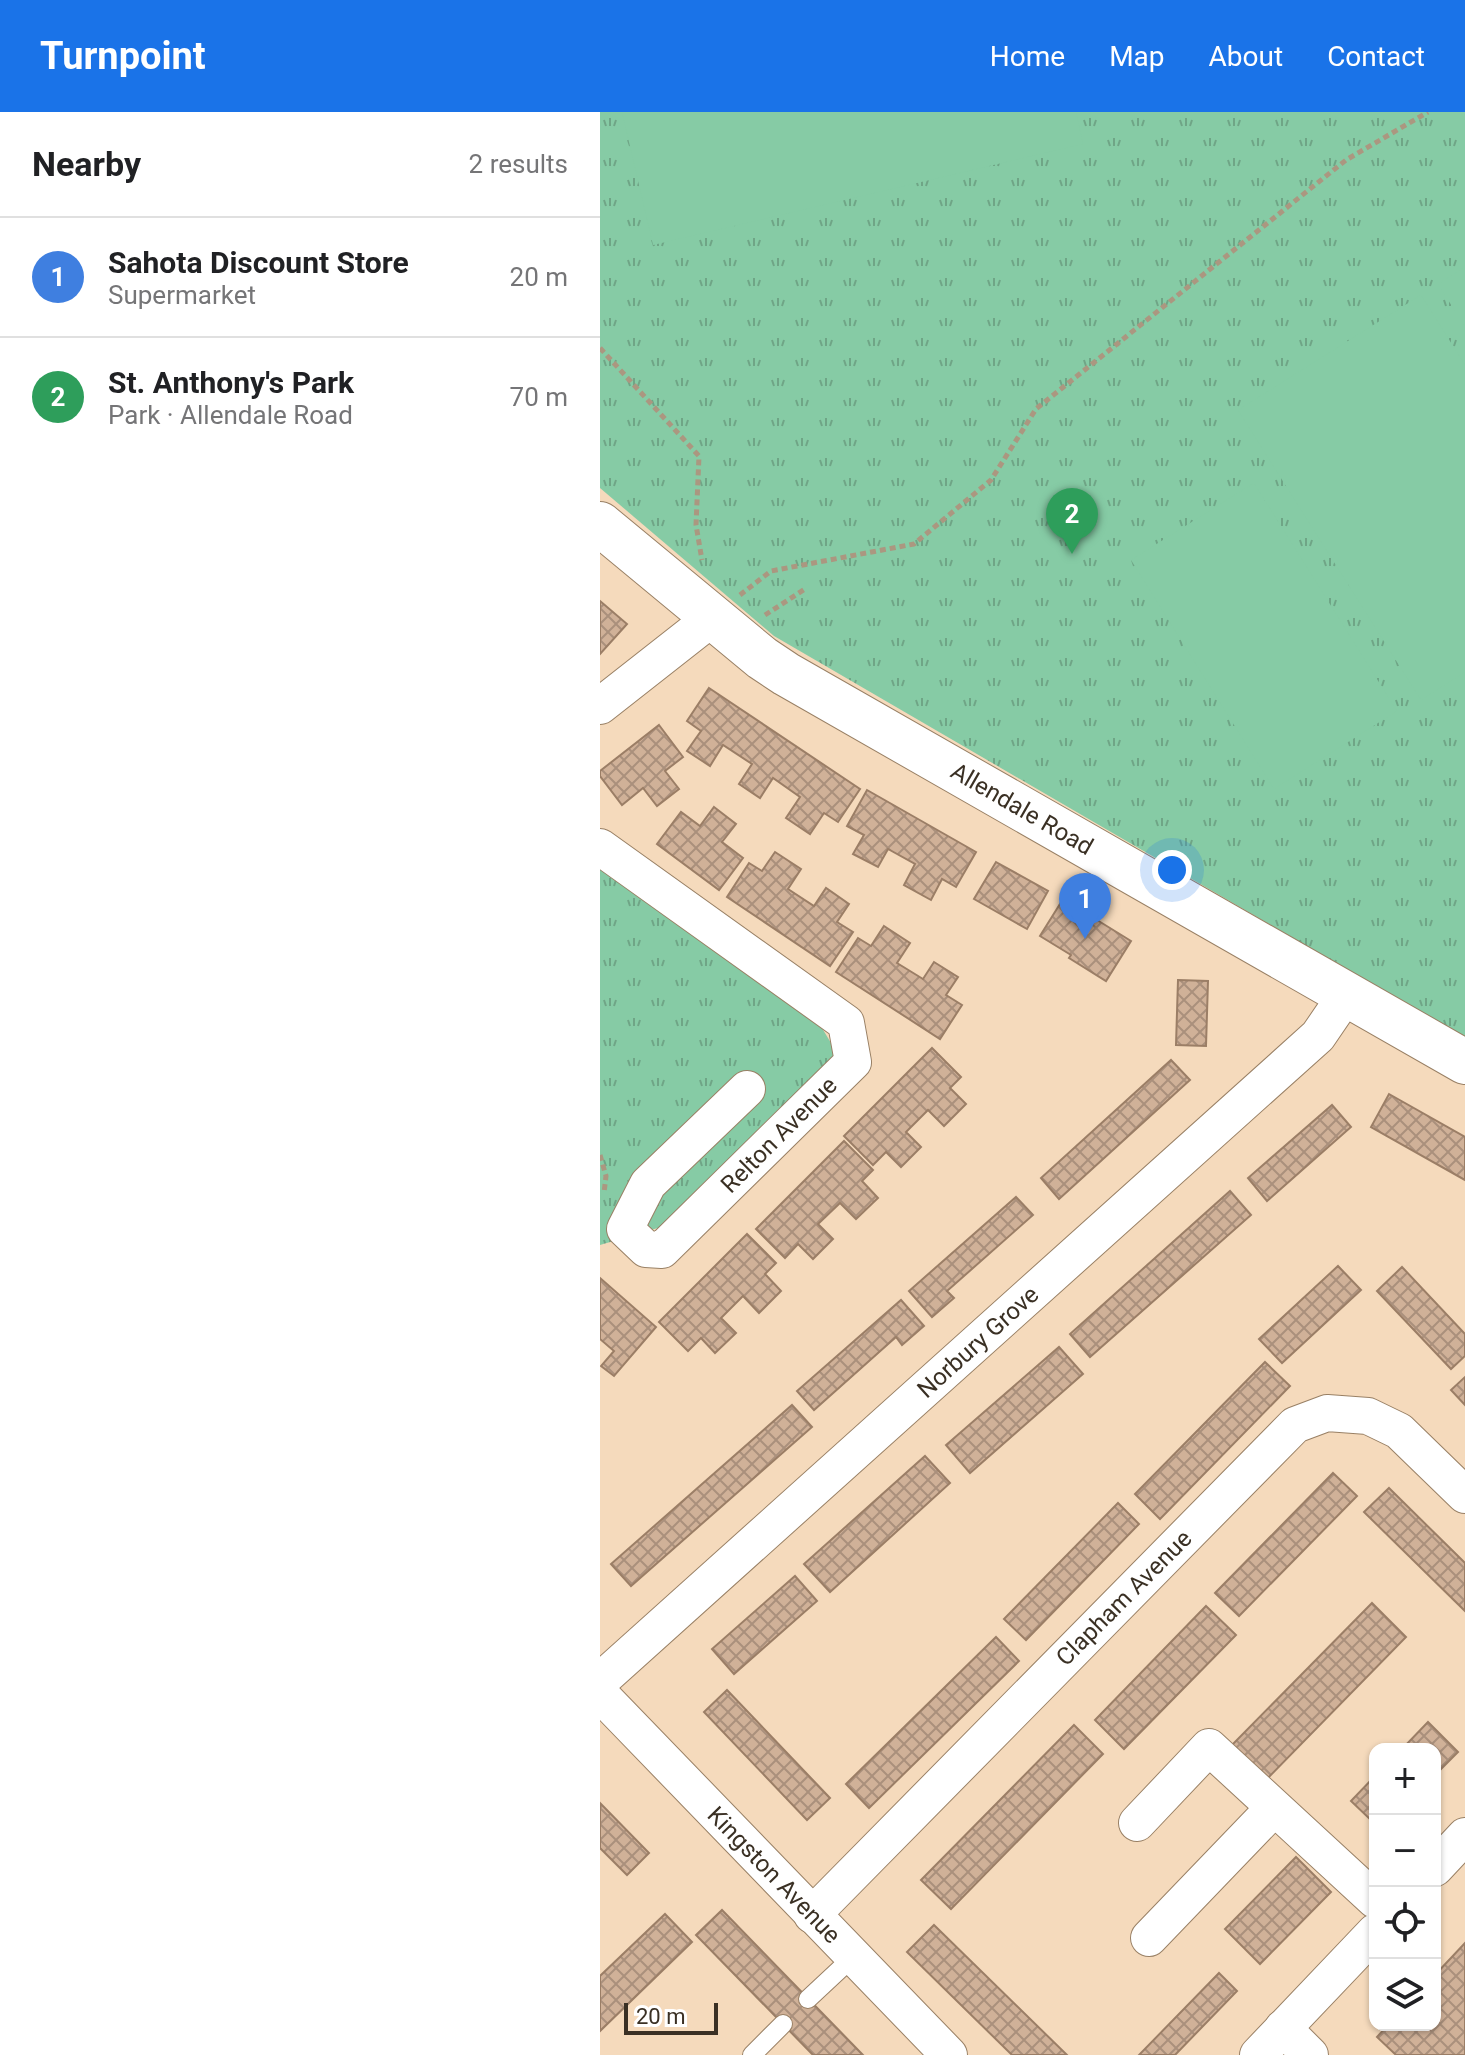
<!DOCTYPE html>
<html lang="en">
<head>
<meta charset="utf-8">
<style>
	:root { --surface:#fff; --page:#f6f6f6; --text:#202124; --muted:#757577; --line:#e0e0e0; --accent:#1a73e8 }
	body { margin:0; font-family:Roboto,sans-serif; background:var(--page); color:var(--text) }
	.controls { position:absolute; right:24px; bottom:24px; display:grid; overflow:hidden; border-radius:16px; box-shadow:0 2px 6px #0004 }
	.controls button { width:72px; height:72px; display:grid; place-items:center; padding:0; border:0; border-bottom:2px solid var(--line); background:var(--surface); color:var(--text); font:40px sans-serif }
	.scale { position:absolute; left:24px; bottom:20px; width:94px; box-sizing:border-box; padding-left:8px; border:4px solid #3a3024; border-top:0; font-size:22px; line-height:28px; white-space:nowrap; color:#3a3024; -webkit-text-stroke:6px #fff; paint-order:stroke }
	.you { position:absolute; left:572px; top:758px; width:28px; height:28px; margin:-20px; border:6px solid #fff; border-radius:50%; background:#1a73e8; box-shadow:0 0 0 12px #1a73e833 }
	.badge { display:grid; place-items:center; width:52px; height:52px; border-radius:50%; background:var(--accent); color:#fff; font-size:26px; font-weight:700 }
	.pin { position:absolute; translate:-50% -66px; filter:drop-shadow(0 2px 4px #0008) }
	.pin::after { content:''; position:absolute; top:42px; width:28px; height:24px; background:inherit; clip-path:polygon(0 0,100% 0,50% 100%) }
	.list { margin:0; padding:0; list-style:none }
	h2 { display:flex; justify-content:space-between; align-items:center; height:104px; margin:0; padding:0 32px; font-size:34px }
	h2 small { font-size:26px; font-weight:400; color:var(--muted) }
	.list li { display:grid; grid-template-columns:52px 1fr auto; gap:24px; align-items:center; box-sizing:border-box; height:120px; padding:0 32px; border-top:2px solid var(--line) }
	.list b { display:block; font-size:30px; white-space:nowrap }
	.list p { margin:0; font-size:26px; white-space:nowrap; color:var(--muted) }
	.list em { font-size:26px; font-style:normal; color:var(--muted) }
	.icon { flex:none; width:44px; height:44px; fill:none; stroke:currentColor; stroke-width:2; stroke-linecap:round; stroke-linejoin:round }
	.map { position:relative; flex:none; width:865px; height:1943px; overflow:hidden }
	header { display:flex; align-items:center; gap:48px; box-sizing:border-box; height:112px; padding:0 40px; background:var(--accent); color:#fff }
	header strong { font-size:38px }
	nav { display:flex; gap:44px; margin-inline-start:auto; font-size:28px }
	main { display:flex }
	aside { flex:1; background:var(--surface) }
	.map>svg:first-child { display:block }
	.grass { fill:url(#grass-tufts) }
	.pitch { fill:#86cba5 }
	.building { fill:url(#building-cross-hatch); stroke:#9b7e66; stroke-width:2 }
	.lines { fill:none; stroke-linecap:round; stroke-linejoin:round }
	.service-casing { stroke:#998065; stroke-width:20 }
	.minor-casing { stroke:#998065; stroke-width:38 }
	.secondary-casing { stroke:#998065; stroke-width:46 }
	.path { stroke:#ab9780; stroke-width:5; stroke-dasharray:6 4; stroke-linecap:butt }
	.service { stroke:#fff; stroke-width:18 }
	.minor { stroke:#fff; stroke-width:36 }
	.secondary { stroke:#fff; stroke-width:44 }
	.labels { text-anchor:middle; stroke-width:6; stroke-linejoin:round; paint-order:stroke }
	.street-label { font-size:24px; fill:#3a3024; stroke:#fff }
</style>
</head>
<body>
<header>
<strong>Turnpoint</strong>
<nav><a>Home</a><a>Map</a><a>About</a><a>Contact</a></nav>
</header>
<main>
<aside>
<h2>Nearby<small>2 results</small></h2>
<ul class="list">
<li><span class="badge" style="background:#3f7fe0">1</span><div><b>Sahota Discount Store</b><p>Supermarket</p></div><em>20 m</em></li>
<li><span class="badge" style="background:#2e9e5b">2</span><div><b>St. Anthony's Park</b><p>Park · Allendale Road</p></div><em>70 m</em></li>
</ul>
</aside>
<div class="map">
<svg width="865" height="1943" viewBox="0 0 865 1943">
	<defs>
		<pattern id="grass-tufts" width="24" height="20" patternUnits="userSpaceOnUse" patternTransform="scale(2)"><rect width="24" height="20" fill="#86cba5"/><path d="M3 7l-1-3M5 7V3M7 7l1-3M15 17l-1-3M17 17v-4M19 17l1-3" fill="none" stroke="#6fa586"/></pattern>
		<pattern id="building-cross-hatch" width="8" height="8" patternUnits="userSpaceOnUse" patternTransform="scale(2)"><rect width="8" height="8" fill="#d0b198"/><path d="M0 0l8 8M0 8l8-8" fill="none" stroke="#aa907c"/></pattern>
	</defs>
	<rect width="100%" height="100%" fill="#f5dabc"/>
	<!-- grass -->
	<g class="grass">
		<polygon points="0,0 865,0 865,926 174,524 0,376"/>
		<polygon points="0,754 222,916 237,941 68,1113 0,1133"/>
	</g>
	<!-- pitch -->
	<g class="pitch">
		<polygon points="22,0 476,0 483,32 53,133"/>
		<polygon points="865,155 865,215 838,172"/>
		<polygon points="821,183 865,253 865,560 821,588 638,298"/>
		<polygon points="654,371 797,599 674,677 531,448"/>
	</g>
	<!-- building -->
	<g class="building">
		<polygon points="0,489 27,512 0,542"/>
		<polygon points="109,576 260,677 238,710 224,701 210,722 186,706 200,685 173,666 160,686 139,672 152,652 123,633 110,654 87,639 101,619 87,609"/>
		<polygon points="59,613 83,645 65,659 79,677 57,694 43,676 22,693 0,664 0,659"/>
		<polygon points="267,678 376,740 356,775 342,767 331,788 304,773 315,752 288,737 278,755 253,742 264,723 247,714"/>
		<polygon points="114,695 136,712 122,730 143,746 119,778 57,732 81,700 100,714"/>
		<polygon points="175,740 201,757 188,777 214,794 226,776 249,792 237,810 253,820 230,854 127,785 149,751 162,759"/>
		<polygon points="396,750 448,779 427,817 374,787"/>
		<polygon points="463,787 531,829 506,869 469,846 471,843 440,824"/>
		<polygon points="284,814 310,831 297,851 323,867 334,850 358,865 346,883 362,893 340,927 236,860 258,826 271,834"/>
		<polygon points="578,868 608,869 606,934 576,933"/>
		<polygon points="332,936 361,965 350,976 366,992 344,1014 328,998 306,1020 321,1035 301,1055 286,1040 273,1053 244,1024"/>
		<polygon points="571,948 590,968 459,1087 441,1066"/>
		<polygon points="789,982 865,1025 865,1068 771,1015"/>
		<polygon points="732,993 751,1015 667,1089 648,1066"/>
		<polygon points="244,1029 273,1058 262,1069 278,1086 256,1107 240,1091 218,1112 233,1127 213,1147 198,1132 185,1146 156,1117"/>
		<polygon points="630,1079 651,1103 490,1245 470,1222"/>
		<polygon points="416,1085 433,1103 347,1179 354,1186 332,1205 309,1179"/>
		<polygon points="147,1122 176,1151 165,1162 181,1179 159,1201 143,1184 121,1206 136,1221 115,1241 101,1226 88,1239 59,1210"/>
		<polygon points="738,1154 761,1178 682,1251 659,1227"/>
		<polygon points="802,1155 865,1222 865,1244 851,1257 777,1179"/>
		<polygon points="0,1166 56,1215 14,1264 1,1254 14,1239 0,1227"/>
		<polygon points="301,1188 324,1214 302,1233 296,1225 214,1298 197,1279"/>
		<polygon points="459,1235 483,1262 370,1361 346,1333"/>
		<polygon points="665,1250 690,1274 560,1407 535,1382"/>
		<polygon points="865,1265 865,1293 851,1278"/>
		<polygon points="192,1293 212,1315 31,1474 11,1452"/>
		<polygon points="325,1344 350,1371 230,1480 204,1452"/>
		<polygon points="733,1361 757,1384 639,1504 615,1481"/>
		<polygon points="789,1376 865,1451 865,1499 764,1400"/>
		<polygon points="518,1391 539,1412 426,1528 404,1507"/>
		<polygon points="195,1464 217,1489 134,1562 112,1537"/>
		<polygon points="772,1491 806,1525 667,1667 632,1633"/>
		<polygon points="606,1494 636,1523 524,1637 495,1608"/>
		<polygon points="396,1525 419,1549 269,1696 246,1672"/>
		<polygon points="127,1578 230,1686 207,1708 104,1600"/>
		<polygon points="828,1610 858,1640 835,1663 835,1637 802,1637"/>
		<polygon points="474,1613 503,1642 351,1797 321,1768"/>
		<polygon points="775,1664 775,1712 751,1689"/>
		<polygon points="0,1691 49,1741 27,1763 0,1736"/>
		<polygon points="696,1745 731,1780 660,1852 625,1817"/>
		<polygon points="122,1798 263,1943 213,1943 96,1823"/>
		<polygon points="65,1802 92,1830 0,1919 0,1864"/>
		<polygon points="334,1813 467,1943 412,1943 307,1840"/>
		<polygon points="865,1831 865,1943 796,1943 777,1925 788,1913 835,1913 835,1863"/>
		<polygon points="619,1861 637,1879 575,1943 539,1943"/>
	</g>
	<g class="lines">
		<defs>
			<g id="service">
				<polyline points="208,1887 253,1845"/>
				<polyline points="152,1943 183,1912"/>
			</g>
			<g id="minor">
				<polyline points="0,594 112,506"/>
				<polyline points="0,735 246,911 253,950 62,1138 46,1137 25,1117 48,1072 147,977"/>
				<polyline points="0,1569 718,924 746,883"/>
				<polyline points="0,1582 349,1943"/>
				<polyline points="537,1711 609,1635 775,1788"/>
				<polyline points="835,1756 865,1724"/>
				<polyline points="212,1803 695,1313 727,1301 768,1304 799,1319 865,1383"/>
				<polyline points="549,1826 674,1696"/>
				<polyline points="683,1916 710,1943"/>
				<polyline points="658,1943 775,1820"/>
			</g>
			<polyline id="secondary" points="0,412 162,546 186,562 865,950"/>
		</defs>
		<!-- service casing -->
		<use href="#service" class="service-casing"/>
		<!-- minor casing -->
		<use href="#minor" class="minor-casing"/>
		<!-- secondary casing -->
		<use href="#secondary" class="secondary-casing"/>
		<!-- path -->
		<g class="path">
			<polyline points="0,236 99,344 96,413 102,448"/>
			<polyline points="140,483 171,459 314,432 391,368 436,297 746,48 828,0"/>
			<polyline points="165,503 205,477"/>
			<polyline points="0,1043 6,1064 4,1081"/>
		</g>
		<!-- service -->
		<use href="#service" class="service"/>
		<!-- minor -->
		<use href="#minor" class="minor"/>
		<!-- secondary -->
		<use href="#secondary" class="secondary"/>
	</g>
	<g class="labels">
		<!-- street labels -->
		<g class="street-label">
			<text transform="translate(422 697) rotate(30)" y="8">Allendale Road</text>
			<text transform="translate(179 1023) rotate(-45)" y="8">Relton Avenue</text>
			<text transform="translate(378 1230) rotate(-42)" y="8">Norbury Grove</text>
			<text transform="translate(524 1486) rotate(-45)" y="8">Clapham Avenue</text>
			<text transform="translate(174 1763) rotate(46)" y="8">Kingston Avenue</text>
		</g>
	</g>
</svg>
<div class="controls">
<button>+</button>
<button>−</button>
<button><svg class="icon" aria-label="locate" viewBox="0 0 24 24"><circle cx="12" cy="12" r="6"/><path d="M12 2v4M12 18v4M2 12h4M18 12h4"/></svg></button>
<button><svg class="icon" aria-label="layers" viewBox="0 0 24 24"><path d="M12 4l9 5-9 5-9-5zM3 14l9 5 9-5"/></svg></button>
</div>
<div class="scale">20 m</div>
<div class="you"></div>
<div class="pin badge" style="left:485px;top:827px;background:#3f7fe0">1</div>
<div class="pin badge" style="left:472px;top:442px;background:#2e9e5b">2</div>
</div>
</main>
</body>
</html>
